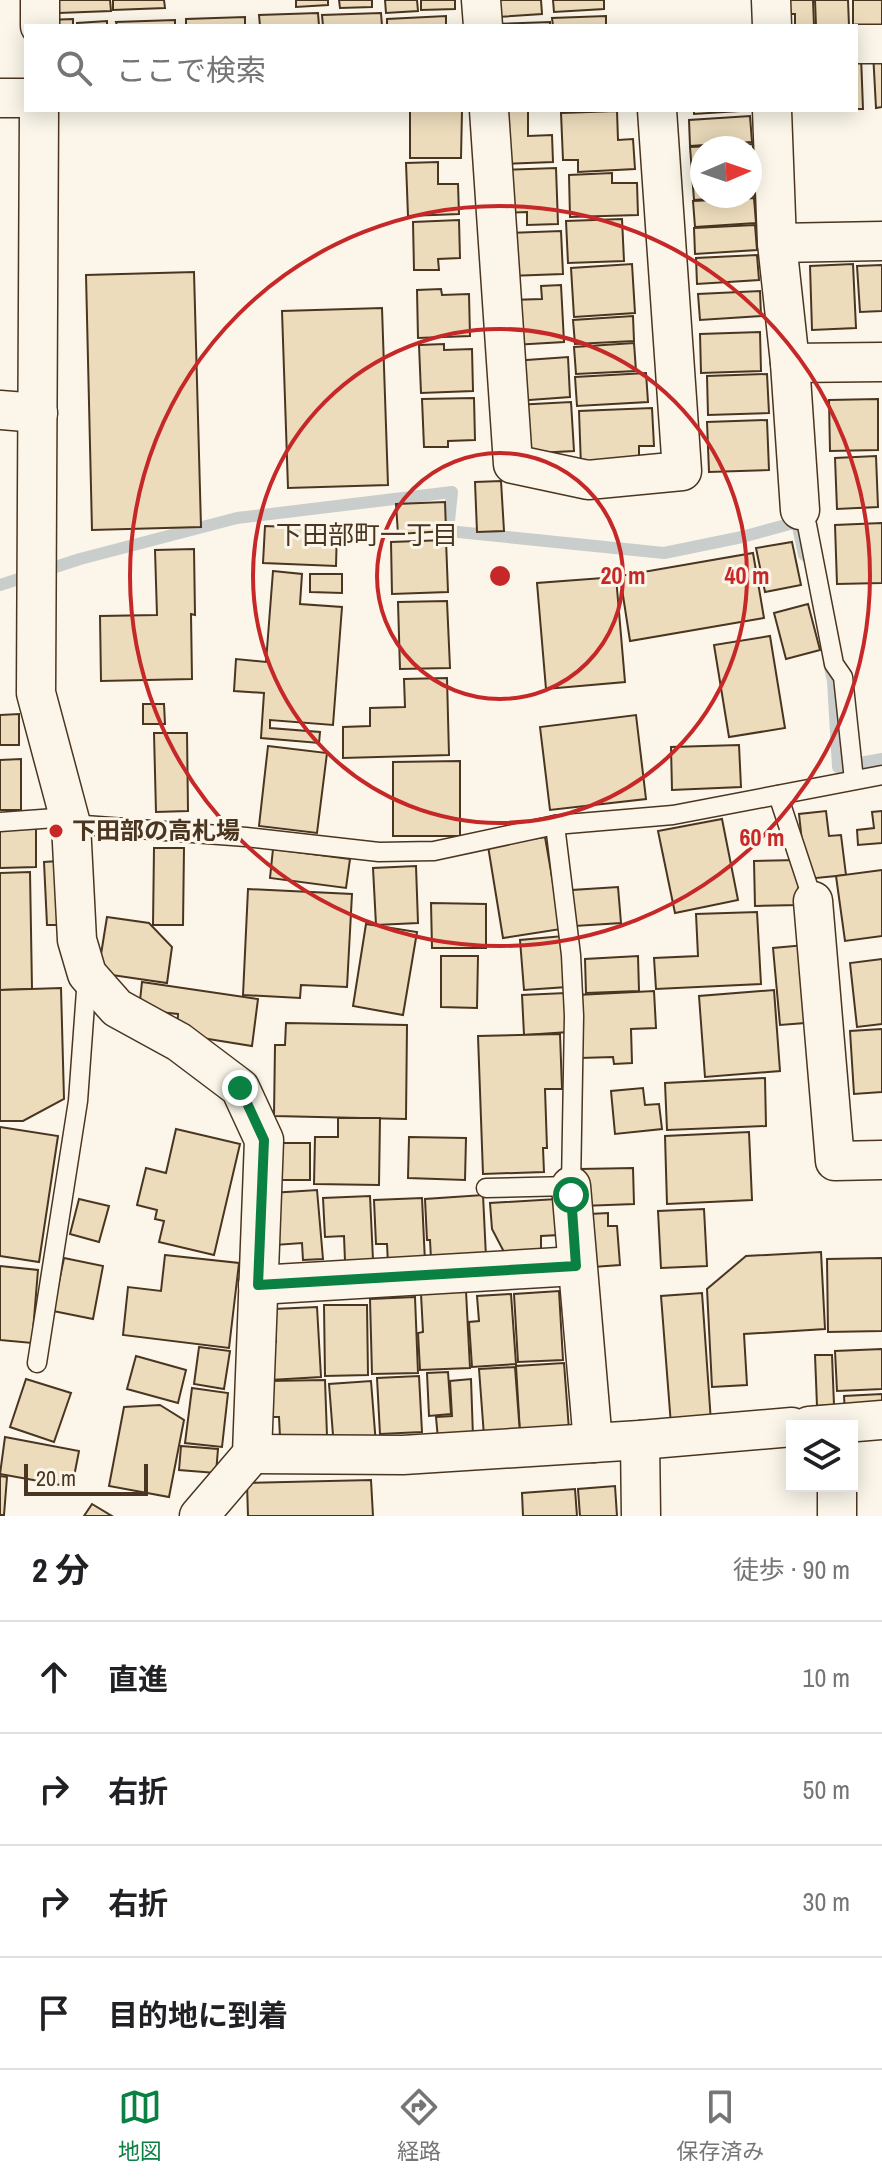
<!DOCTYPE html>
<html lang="ja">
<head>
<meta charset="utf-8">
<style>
	:root { --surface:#fff; --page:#f2f2f2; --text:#202124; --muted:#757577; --line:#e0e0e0; --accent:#0b8043 }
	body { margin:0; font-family:"Archivo Narrow","Noto Sans JP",sans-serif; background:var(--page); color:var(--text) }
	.controls { position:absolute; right:24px; bottom:24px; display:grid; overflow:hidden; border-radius:0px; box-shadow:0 4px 20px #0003 }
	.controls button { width:72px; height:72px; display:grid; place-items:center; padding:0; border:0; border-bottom:2px solid var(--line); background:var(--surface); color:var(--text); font:40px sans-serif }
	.compass { position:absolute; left:690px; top:136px; width:72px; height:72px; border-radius:50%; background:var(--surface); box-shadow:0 4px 20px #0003; rotate:88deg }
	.scale { position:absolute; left:24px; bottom:20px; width:124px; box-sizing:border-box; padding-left:8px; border:4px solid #4a3520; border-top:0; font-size:22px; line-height:28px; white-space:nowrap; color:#4a3520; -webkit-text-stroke:6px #fbf6e9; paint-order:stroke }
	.stop { position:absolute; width:24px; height:24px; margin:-18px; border:6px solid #0b8043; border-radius:50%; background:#fff }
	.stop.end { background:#0b8043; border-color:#fff; box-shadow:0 2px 8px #0008 }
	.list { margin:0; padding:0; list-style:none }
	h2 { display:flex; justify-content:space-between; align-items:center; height:104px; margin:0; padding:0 32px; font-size:34px }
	h2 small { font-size:26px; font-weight:400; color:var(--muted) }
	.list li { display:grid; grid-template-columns:52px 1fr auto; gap:24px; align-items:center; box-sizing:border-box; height:112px; padding:0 32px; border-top:2px solid var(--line) }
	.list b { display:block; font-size:30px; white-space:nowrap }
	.list em { font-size:26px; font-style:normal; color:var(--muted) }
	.icon { flex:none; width:44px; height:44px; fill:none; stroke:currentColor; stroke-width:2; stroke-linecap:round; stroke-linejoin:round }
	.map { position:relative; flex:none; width:882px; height:1516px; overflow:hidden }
	.search { position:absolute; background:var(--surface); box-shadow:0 4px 20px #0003; left:24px; right:24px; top:24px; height:88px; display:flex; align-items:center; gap:20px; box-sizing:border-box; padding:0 28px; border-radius:0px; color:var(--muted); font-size:30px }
	.sheet { height:552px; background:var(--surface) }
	nav { display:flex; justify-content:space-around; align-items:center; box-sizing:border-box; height:112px; border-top:2px solid var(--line); background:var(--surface); font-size:22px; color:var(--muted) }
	nav a { display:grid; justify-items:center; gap:4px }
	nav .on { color:var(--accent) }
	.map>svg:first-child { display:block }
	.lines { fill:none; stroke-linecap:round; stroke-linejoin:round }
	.stream { stroke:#c9cecd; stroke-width:12 }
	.building { fill:#ecdcbc; stroke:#4a3520; stroke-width:2 }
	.lane-casing { stroke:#4a3520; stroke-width:21 }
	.street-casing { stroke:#4a3520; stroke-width:41 }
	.lane { stroke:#fbf6e9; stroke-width:18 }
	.street { stroke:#fbf6e9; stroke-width:38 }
	.route { stroke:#0b8043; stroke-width:10 }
	.ring { fill:none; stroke:#c62828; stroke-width:4 }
	.poi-dot { fill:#c62828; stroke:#fbf6e9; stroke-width:3 }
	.labels { text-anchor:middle; stroke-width:6; stroke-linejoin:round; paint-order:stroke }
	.poi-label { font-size:24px; font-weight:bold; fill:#4a3520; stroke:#fbf6e9; text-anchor:start }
	.neighbourhood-label { font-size:26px; fill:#4a3520; stroke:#fbf6e9 }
	.centre { fill:#c62828; stroke:#fbf6e9; stroke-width:4 }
	.ring-label { font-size:24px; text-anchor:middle; font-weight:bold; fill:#c62828; stroke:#fbf6e9; stroke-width:6; stroke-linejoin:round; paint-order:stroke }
</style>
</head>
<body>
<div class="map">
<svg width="882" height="1516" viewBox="0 0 882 1516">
	<rect width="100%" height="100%" fill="#fbf6e9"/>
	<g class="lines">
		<!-- stream -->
		<g class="stream">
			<polyline points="0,585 80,559 237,518 452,492 448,531 664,553 742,537 797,522 804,555"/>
			<polyline points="829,663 833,681 838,767 882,759"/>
		</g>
	</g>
	<!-- building -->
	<g class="building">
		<polygon points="59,0 110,0 111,11 59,13"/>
		<polygon points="113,0 164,0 165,8 113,10"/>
		<polygon points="296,0 328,0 328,5 296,7"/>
		<polygon points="339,0 372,0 372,7 340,8"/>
		<polygon points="385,0 417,0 418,11 386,13"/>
		<polygon points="421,0 455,0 455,9 421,10"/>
		<polygon points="497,0 541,0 542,14 498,17"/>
		<polygon points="553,0 604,0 604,9 554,12"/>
		<polygon points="782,0 813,0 814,26 795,26 795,14 783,14"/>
		<polygon points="815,0 848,0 849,26 816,26"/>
		<polygon points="853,0 882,0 882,27 853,26"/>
		<polygon points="318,13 319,26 260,26 259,15"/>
		<polygon points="381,13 382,26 323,26 322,15"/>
		<polygon points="446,16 446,26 387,26 387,19"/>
		<polygon points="606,16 606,26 553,26 552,18"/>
		<polygon points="245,17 245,26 186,26 186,19"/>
		<polygon points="73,19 73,26 48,26 47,20"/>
		<polygon points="175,20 175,26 117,26 116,22"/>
		<polygon points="107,21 107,26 77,26 77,23"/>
		<polygon points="550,22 550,26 494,26 494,24"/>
		<polygon points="873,52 882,52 882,107 876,108"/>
		<polygon points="856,56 861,56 863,109 856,109"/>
		<polygon points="410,110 462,110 461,158 410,158"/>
		<polygon points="528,110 528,136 552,135 553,162 499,164 497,111"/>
		<polygon points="694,110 756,110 694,114"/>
		<polygon points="617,111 618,140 633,139 635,169 578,172 578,160 563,160 561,113"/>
		<polygon points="750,116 752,142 690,146 689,120"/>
		<polygon points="753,144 753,169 750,170 750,148 702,148 702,173 692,173 690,147"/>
		<polygon points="438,162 438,184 458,184 459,214 408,216 406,163"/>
		<polygon points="556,168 558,224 527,225 527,212 503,213 501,170"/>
		<polygon points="750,171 754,171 755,196 694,200 692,174 702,174 702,196 750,196"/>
		<polygon points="612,173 612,183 637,183 638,215 570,217 569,175"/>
		<polygon points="754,198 756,223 695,227 693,201"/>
		<polygon points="622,219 624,261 568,263 566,221"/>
		<polygon points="459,220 460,258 438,259 439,270 414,270 413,222"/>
		<polygon points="755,225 757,250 695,254 694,228"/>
		<polygon points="561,231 563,274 507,276 505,233"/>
		<polygon points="757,255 759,280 697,284 696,258"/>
		<polygon points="632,264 635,313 574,317 571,268"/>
		<polygon points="853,264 856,328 812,330 810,266"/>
		<polygon points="882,265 882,311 860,312 857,266"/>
		<polygon points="194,272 201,527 92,530 86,275"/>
		<polygon points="561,285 564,342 513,345 510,300 542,299 541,286"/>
		<polygon points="441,289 442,295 469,294 470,336 418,338 417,290"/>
		<polygon points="760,291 761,316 700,320 698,294"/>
		<polygon points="382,308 388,485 288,488 282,311"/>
		<polygon points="633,316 634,341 575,344 573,320"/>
		<polygon points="760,332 761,371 701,373 700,334"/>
		<polygon points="634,343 636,371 576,374 574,347"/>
		<polygon points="444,344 444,350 472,349 473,391 421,393 419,345"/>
		<polygon points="568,357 570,397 516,401 513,361"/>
		<polygon points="646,373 648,402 577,406 575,377"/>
		<polygon points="767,374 769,413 708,415 707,376"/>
		<polygon points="474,398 475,440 448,441 448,447 424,447 422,399"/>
		<polygon points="878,399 878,450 830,451 829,400"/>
		<polygon points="571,402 574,451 518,454 515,405"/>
		<polygon points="652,408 654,446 639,446 639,464 581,466 579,411"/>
		<polygon points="767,420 769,470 709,472 707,422"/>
		<polygon points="876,456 878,507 837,509 835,458"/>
		<polygon points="501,481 504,531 477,532 475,482"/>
		<polygon points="445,502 446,531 398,534 396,504"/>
		<polygon points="882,523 882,583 837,584 835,525"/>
		<polygon points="265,526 337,529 336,566 263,563"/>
		<polygon points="446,540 448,592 392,594 391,542"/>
		<polygon points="792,542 801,585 765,592 756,548"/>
		<polygon points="194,549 195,615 191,614 192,679 101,681 100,616 157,615 155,550"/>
		<polygon points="753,553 764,618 630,641 620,576"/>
		<polygon points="273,571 302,574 300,604 342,607 333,725 270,720 270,728 320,732 319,743 261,738 264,693 234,691 236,659 266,662"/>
		<polygon points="310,574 342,574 342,593 310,592"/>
		<polygon points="616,577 625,682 546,689 537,583"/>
		<polygon points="447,601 450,668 400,669 398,602"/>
		<polygon points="808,604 820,650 786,659 774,613"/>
		<polygon points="770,636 785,728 729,737 714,645"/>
		<polygon points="447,678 449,755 343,758 343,727 370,726 370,708 405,707 404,679"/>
		<polygon points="143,704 164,704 165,724 143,724"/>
		<polygon points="19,714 19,745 0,745 0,715"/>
		<polygon points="636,715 646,799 550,810 540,727"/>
		<polygon points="154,733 187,733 188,811 156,812"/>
		<polygon points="739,745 741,787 672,790 671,747"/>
		<polygon points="268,746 327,753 317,833 259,826"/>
		<polygon points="21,759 21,810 0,810 0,760"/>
		<polygon points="460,761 460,836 393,836 393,762"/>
		<polygon points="826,811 829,836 841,835 846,875 806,879 799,814"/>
		<polygon points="882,811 882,843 858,845 857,830 874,828 872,812"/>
		<polygon points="722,819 738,900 675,913 658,831"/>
		<polygon points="36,827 36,867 0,868 0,829"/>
		<polygon points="545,837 561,929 503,938 488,846"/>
		<polygon points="154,848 184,848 183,925 153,925"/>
		<polygon points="273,849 350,859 346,888 270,878"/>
		<polygon points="798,860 799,905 755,906 754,861"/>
		<polygon points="58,861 61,925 47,925 44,862"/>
		<polygon points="416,866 418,923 376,925 373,868"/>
		<polygon points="882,870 882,936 845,941 836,876"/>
		<polygon points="30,872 32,989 0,990 0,873"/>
		<polygon points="618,887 621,923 575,926 572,890"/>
		<polygon points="248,889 352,894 347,987 301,985 300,998 243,995"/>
		<polygon points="431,903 486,904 486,948 432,948"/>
		<polygon points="757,912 761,984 656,989 654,958 698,956 696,914"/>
		<polygon points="107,917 149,923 172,947 167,983 98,973"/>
		<polygon points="366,924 417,932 403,1015 353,1006"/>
		<polygon points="563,936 567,987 524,990 520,940"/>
		<polygon points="805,945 805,1023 780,1025 773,948"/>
		<polygon points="441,956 478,956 477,1008 441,1007"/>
		<polygon points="638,956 639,991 586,993 585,959"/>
		<polygon points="882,959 882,1024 857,1027 850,963"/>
		<polygon points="142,982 258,999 252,1046 177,1034 178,1014 139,1010"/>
		<polygon points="61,988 64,1099 23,1121 0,1121 0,990"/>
		<polygon points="774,990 780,1071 705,1077 699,996"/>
		<polygon points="654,991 656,1028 631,1029 632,1063 614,1064 613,1057 580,1058 577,995"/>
		<polygon points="566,993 569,1032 524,1035 522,995"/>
		<polygon points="286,1023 407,1025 406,1119 274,1116 275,1045 285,1045"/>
		<polygon points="882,1029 882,1092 854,1094 850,1031"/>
		<polygon points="560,1034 562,1089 545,1089 547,1148 543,1148 544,1172 483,1174 478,1036"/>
		<polygon points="765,1078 766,1126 667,1130 665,1083"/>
		<polygon points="643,1088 645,1105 659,1104 662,1129 615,1134 611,1091"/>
		<polygon points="338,1118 380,1118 379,1185 314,1184 315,1137 338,1137"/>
		<polygon points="0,1127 58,1136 39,1262 0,1256"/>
		<polygon points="176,1129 240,1144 214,1255 159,1242 164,1221 155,1219 157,1210 137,1205 146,1168 166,1173"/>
		<polygon points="749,1132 752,1200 667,1204 665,1136"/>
		<polygon points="409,1137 466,1138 465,1180 408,1178"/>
		<polygon points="266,1143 310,1143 310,1180 267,1180"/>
		<polygon points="633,1168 634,1204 582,1206 580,1169"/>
		<polygon points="317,1190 323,1259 303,1260 302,1243 275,1245 271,1193"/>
		<polygon points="483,1195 486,1257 431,1259 430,1240 427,1240 425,1199"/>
		<polygon points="370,1196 373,1260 345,1261 344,1236 325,1237 323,1198"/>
		<polygon points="422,1198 425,1262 388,1264 387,1244 376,1244 374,1200"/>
		<polygon points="79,1199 109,1206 99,1242 70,1234"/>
		<polygon points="557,1199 559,1235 541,1236 541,1249 504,1252 492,1229 490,1203"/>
		<polygon points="704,1209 707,1266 661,1268 658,1211"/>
		<polygon points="608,1213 608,1226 617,1226 620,1265 593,1267 589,1214"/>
		<polygon points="821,1252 825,1329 744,1334 747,1385 712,1387 707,1289 746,1256"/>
		<polygon points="165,1255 239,1263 229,1348 123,1335 128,1287 161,1291"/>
		<polygon points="64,1258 103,1266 93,1319 53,1311"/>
		<polygon points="882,1258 882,1331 828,1332 827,1259"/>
		<polygon points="0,1266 38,1270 32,1343 0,1340"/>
		<polygon points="466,1291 470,1368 420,1370 418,1333 423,1332 421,1294"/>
		<polygon points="559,1291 563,1360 518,1362 514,1294"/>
		<polygon points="702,1293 711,1422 671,1425 661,1296"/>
		<polygon points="511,1294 516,1364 472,1367 469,1322 479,1321 477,1296"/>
		<polygon points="415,1297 418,1373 372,1374 370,1299"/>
		<polygon points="324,1305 367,1305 368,1375 325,1376"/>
		<polygon points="317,1307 321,1377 270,1380 268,1342 276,1342 274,1309"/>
		<polygon points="199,1347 230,1351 224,1389 194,1384"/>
		<polygon points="882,1349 882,1389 837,1391 835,1351"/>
		<polygon points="815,1355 832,1355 834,1405 817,1406"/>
		<polygon points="136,1356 186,1370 178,1403 127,1389"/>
		<polygon points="564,1363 569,1430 520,1433 516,1366"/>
		<polygon points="515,1367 520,1434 484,1436 479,1369"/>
		<polygon points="448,1372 451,1414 429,1416 427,1373"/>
		<polygon points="419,1376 422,1432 380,1434 377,1378"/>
		<polygon points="26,1379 71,1393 54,1442 10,1427"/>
		<polygon points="471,1379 473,1437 438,1439 436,1417 452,1416 450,1381"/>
		<polygon points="325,1380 327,1436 280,1437 279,1417 269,1417 268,1381"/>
		<polygon points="371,1381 376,1445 334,1448 329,1384"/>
		<polygon points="192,1388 228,1393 222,1447 185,1443"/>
		<polygon points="882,1394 882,1411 845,1413 844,1396"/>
		<polygon points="160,1405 184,1420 169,1497 109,1486 124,1407"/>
		<polygon points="5,1437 79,1451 72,1487 0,1474"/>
		<polygon points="181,1446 218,1449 216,1473 179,1470"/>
		<polygon points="0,1476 7,1477 4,1515 0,1515"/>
		<polygon points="371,1480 373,1516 248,1516 247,1483"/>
		<polygon points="615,1486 617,1516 580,1516 578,1489"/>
		<polygon points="575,1489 577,1516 523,1516 522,1493"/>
		<polygon points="92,1504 112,1516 84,1516"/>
	</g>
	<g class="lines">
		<defs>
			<g id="lane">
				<polyline points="800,510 807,525 834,664 843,677 854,780"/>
				<polyline points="778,795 813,901"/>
				<polyline points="0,822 69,817"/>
				<polyline points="71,824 246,837 379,852 434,851 555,825 673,815 882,775"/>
				<polyline points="486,1188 571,1186 574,1016 571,955 555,825"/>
				<polyline points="37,1363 78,1101 87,977"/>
			</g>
			<g id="street">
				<polyline points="481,0 483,26"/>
				<polyline points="771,0 772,26"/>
				<polyline points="40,26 40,0"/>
				<polyline points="856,44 882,44"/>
				<polyline points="0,98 26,98"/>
				<polyline points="39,110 36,693 71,824 77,940 87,974 117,1008 179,1042 240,1088 264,1140 252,1454 199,1516"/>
				<polyline points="489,110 513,464 588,480 682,471 657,110"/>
				<polyline points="772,110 777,243 790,363 800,510"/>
				<polyline points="777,243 882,241"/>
				<polyline points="790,363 882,362"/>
				<polyline points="0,410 38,413"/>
				<polyline points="813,901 835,1161 882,1160"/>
				<polyline points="571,1186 593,1443"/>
				<polyline points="258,1285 576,1266"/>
				<polyline points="809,1426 882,1420"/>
				<polyline points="640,1440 641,1516"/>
				<polyline points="252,1454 403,1455 640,1440 792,1427"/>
				<polyline points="837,1516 837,1486"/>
			</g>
		</defs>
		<!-- lane casing -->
		<use href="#lane" class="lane-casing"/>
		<!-- street casing -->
		<use href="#street" class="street-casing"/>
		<!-- lane -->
		<use href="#lane" class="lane"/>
		<!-- street -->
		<use href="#street" class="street"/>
	</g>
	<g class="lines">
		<!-- route -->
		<polyline class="route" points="240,1088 264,1140 258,1285 576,1266 571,1195"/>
	</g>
	<!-- distance rings -->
	<g class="ring">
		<circle cx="500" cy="576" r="123"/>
		<circle cx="500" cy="576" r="247"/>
		<circle cx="500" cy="576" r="370"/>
	</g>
	<!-- markers -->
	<circle class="poi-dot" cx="56" cy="831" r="8"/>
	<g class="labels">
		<!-- poi labels -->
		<g class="poi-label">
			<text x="72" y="839">下田部の高札場</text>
		</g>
		<!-- neighbourhood labels -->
		<g class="neighbourhood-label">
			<text x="367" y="544">下田部町一丁目</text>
		</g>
	</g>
	<circle cx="500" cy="576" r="12" class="centre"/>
	<g class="ring-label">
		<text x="623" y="584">20 m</text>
		<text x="747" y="584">40 m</text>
		<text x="762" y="846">60 m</text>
	</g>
</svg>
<div class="controls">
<button><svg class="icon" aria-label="layers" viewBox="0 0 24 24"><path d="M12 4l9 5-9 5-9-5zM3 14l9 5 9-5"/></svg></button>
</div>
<svg class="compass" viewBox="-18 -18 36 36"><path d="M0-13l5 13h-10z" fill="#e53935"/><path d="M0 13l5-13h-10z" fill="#757577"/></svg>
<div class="scale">20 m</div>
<div class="stop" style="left:571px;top:1195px"></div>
<div class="stop end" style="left:240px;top:1088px"></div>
<div class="search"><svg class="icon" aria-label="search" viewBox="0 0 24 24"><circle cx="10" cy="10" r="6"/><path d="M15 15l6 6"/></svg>ここで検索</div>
</div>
<section class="sheet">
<h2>2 分<small>徒歩 · 90 m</small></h2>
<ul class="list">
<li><svg class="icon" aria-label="ahead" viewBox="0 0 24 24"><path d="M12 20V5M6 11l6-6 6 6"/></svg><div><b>直進</b></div><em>10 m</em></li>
<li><svg class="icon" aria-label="right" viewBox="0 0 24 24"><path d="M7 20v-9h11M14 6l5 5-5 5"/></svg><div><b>右折</b></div><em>50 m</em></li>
<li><svg class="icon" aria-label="right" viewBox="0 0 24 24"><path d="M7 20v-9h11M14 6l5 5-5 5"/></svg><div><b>右折</b></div><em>30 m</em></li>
<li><svg class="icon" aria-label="arrive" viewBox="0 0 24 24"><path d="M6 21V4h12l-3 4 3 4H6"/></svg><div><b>目的地に到着</b></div></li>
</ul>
</section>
<nav>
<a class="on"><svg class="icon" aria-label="map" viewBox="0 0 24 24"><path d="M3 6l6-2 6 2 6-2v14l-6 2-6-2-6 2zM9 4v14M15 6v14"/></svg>地図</a>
<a><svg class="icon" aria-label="directions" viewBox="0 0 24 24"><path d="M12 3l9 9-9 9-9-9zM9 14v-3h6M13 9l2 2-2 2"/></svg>経路</a>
<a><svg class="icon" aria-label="saved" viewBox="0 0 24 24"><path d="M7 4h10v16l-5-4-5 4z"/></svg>保存済み</a>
</nav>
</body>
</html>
